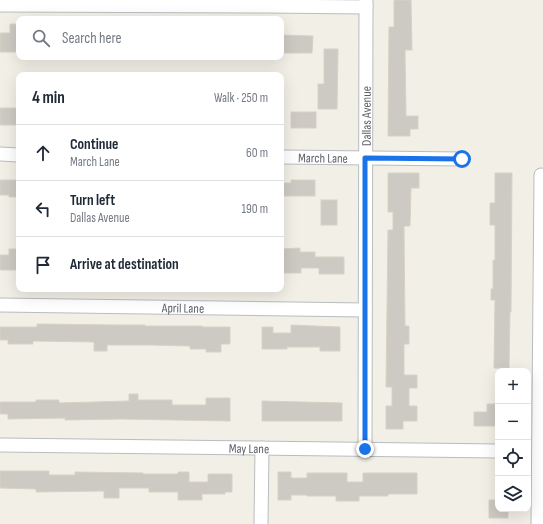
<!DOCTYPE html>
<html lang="en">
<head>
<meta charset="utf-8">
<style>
	:root { --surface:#fff; --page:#f2f2f3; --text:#1f2937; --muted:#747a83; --line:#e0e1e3 }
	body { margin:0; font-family:"Sofia Sans Condensed",sans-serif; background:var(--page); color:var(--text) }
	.controls { position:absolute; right:12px; bottom:12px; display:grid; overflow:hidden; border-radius:8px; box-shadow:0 4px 16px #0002 }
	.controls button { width:36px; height:36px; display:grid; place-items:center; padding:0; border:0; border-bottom:1px solid var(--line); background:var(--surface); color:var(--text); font:20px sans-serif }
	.stop { position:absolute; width:12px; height:12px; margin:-9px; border:3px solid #1a73e8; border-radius:50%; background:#fff }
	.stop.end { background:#1a73e8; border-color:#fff; box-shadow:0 1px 4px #0008 }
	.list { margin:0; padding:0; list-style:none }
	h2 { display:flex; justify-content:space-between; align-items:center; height:52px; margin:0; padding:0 16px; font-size:17px }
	h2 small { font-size:13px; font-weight:400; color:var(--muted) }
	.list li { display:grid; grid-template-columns:26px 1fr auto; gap:12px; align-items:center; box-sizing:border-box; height:56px; padding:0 16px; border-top:1px solid var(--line) }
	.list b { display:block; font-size:15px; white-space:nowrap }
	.list p { margin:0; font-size:13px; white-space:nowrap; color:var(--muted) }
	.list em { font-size:13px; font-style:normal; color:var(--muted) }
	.icon { flex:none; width:22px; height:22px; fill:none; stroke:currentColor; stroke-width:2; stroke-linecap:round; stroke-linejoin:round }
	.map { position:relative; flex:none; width:543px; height:524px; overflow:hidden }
	.search { position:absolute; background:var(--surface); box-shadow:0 4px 16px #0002; left:16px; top:16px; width:268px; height:44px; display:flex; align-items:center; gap:10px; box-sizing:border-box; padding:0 14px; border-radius:8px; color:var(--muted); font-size:15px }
	.panel { position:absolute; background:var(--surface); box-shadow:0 4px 16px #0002; left:16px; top:72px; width:268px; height:220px; border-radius:8px }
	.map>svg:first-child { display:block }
	.building { fill:#cccac3; stroke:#d7d2c4 }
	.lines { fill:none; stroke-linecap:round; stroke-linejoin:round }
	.minor-casing { stroke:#b9bcc1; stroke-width:15 }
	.minor { stroke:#fff; stroke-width:13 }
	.route { stroke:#1a73e8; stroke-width:5 }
	.labels { text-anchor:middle; stroke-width:3; stroke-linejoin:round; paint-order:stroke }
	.street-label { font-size:13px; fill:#5e6268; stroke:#fff }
</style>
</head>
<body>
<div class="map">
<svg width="543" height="524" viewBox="0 0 543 524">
	<rect width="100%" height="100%" fill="#f1efe6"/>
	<!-- building -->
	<g class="building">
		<polygon points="394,0 411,0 412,50 405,50 406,116 418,116 418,129 410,129 410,136 388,136 389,27 394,27"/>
		<polygon points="10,24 18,24 19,52 0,52 0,33 10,33"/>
		<polygon points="281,35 313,36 312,53 281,53"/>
		<polygon points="324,49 338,49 337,109 318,109 318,84 324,84"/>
		<rect x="0" y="108" width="19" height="17"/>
		<rect x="291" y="112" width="25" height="16"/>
		<polygon points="388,173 419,173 419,188 411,188 410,226 404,226 405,326 409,326 409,344 404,344 404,375 417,375 417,388 409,388 409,406 417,406 417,421 403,421 403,429 386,429 386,406 392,406 392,387 386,387 388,230 393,230 393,212 388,212"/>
		<polygon points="495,173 512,173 511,312 510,312 509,368 494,368 495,300 491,300 491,289 493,289 493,260 495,260 495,225 490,225 490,203 495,203"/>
		<polygon points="0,180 19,180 19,197 9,197 9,195 0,195"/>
		<polygon points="291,180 315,180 315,196 281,196 281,183 291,183"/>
		<rect x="321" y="200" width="16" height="25"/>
		<polygon points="300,248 300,252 315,252 315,257 344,257 344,274 319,274 319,268 301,268 301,273 281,273 281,249"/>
		<polygon points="9,249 19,249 19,270 0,270 0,255 9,255"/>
		<polygon points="37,324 117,325 145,325 145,326 202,326 202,327 230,327 230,344 221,344 221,352 206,352 206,349 190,349 190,346 150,345 107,345 107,351 94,351 94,342 33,341 33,344 8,344 8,340 0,340 0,327 37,327"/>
		<polygon points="291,325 340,327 340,351 320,351 320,347 287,347 287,349 262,349 262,327 273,327 273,333 291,333"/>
		<polygon points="129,394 138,394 138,400 172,400 172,405 206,405 206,398 230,398 230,421 121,419 65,420 65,418 8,419 8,414 0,414 0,402 36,402 36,400 59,400 59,403 129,401"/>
		<polygon points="262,401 342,403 342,421 262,421"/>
		<polygon points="487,404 498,404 498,426 474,426 474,412 487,412"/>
		<polygon points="0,471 49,471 49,475 75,475 75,472 143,473 143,474 178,474 178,472 189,472 189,482 208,482 208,474 232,474 232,492 225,492 225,494 202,494 202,500 178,500 178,492 149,492 149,488 119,488 119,498 104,498 104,491 36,492 36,489 0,488"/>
		<polygon points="278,472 291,472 291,478 307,478 307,473 347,473 347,482 363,482 363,473 417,473 417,494 388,494 388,496 359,496 359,501 336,501 336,496 307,496 307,495 291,495 291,500 278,500"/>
		<polygon points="489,500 498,500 498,509 508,509 508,518 489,518"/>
	</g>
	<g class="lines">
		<defs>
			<g id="minor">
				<polyline points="0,5 265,6 366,7"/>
				<polyline points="0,154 19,155"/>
				<path id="s1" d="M281,157L462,159"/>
				<path id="s2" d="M0,305L365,310"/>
				<path id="s3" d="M0,445L498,451"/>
				<path id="s4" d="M365,449L366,0"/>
				<polyline points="261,524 262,448"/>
				<polyline points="538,524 541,175"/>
			</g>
		</defs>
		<!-- minor casing -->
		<use href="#minor" class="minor-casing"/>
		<!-- minor -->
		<use href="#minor" class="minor"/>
	</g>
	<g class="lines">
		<!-- route -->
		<polyline class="route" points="365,449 365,158 462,159"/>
	</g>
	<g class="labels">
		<!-- street labels -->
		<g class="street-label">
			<text dy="5" stroke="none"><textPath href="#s4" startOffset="333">Dallas Avenue</textPath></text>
			<text dy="5" stroke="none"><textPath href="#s1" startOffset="42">March Lane</textPath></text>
			<text dy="5" stroke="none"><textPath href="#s2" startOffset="183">April Lane</textPath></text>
			<text dy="5" stroke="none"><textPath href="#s3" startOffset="249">May Lane</textPath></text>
		</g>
	</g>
</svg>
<div class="controls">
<button>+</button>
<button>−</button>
<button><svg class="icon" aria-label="locate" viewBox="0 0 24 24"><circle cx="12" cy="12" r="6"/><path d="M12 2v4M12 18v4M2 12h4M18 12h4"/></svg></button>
<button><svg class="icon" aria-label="layers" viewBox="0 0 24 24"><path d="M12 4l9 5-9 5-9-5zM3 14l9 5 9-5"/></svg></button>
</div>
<div class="stop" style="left:462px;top:159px"></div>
<div class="stop end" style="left:365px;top:449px"></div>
<div class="search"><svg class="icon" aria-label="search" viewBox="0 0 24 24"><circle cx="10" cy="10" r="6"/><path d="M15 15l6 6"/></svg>Search here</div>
<section class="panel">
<h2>4 min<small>Walk · 250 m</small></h2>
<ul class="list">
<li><svg class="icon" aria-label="ahead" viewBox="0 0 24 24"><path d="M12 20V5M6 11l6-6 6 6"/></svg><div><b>Continue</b><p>March Lane</p></div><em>60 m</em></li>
<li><svg class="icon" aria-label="left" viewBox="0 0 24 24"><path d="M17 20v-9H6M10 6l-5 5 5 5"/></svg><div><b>Turn left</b><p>Dallas Avenue</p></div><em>190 m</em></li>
<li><svg class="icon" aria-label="arrive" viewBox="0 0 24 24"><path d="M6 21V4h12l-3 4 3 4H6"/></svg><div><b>Arrive at destination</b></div></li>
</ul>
</section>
</div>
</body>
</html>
